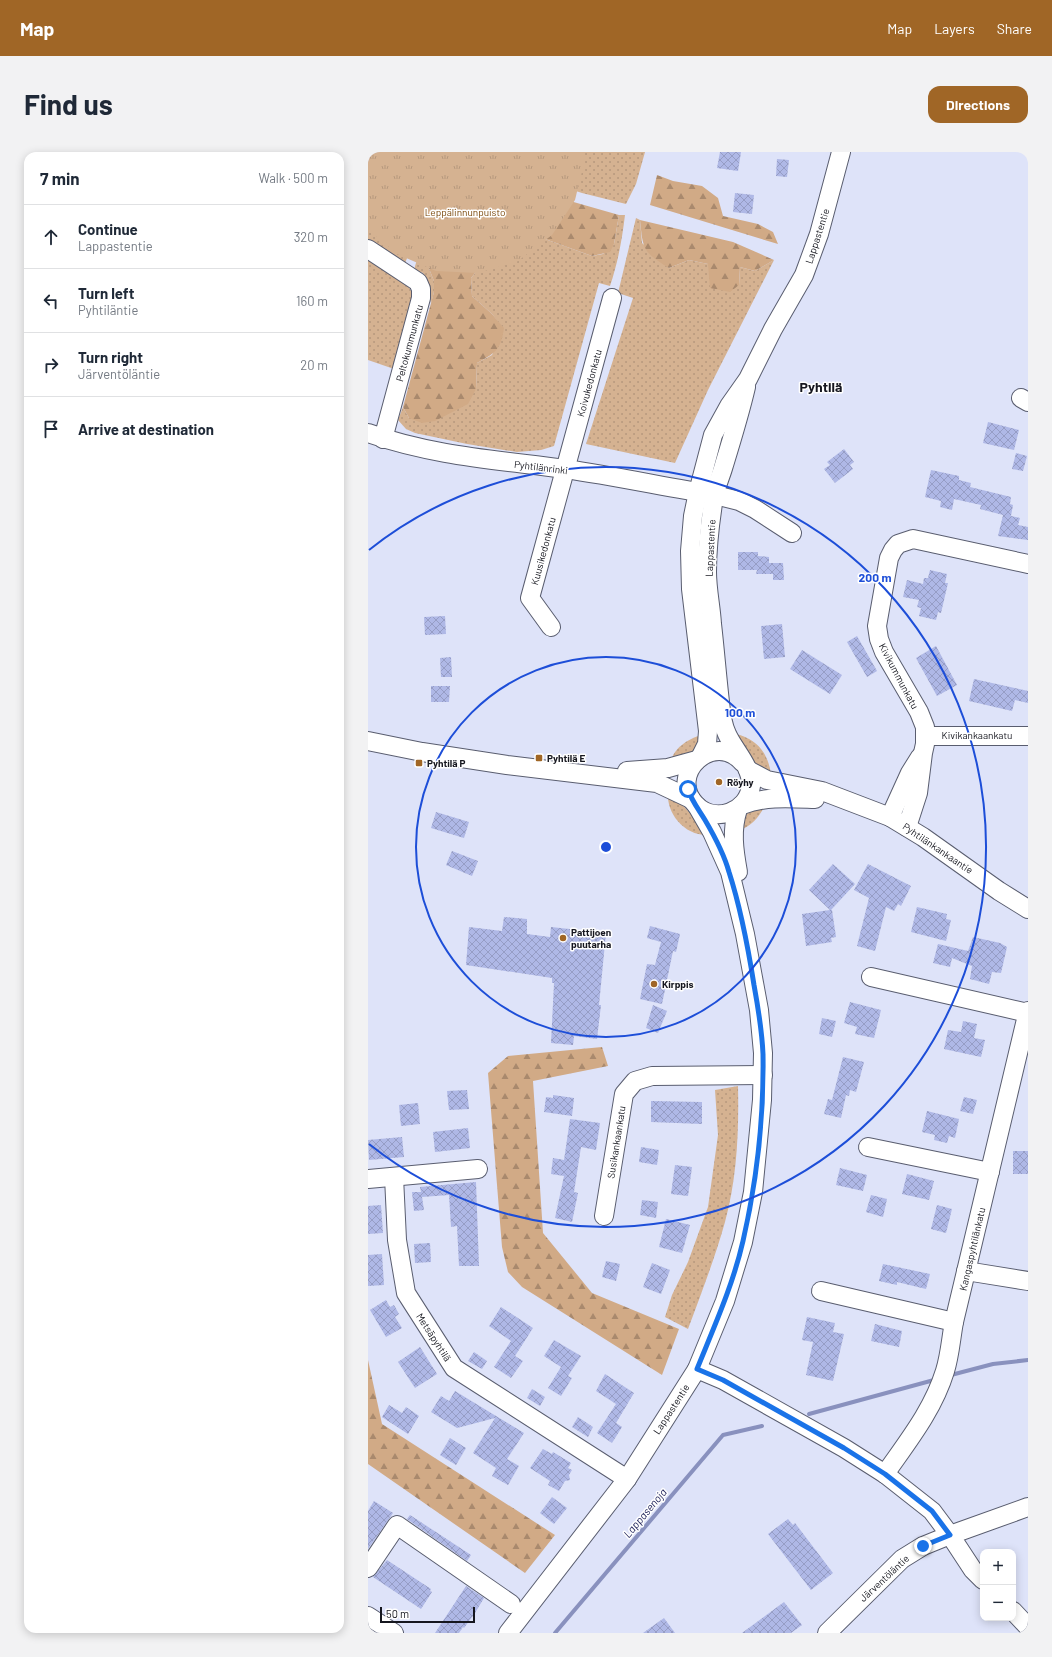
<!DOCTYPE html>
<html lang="en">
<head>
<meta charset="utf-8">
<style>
	:root { --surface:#fff; --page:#f2f2f3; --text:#1f2937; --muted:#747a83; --line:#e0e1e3; --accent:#a06626 }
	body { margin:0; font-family:Barlow,sans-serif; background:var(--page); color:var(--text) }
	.controls { position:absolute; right:12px; bottom:12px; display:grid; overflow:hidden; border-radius:8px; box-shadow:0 2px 10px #0003 }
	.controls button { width:36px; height:36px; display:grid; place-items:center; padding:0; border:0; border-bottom:1px solid var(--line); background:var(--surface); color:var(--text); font:20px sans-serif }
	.scale { position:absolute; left:12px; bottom:10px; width:95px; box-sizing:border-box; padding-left:4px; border:2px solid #16171f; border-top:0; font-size:11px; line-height:14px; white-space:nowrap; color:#16171f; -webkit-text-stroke:3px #fff; paint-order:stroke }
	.stop { position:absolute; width:12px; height:12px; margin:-9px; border:3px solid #1a73e8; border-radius:50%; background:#fff }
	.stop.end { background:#1a73e8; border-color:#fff; box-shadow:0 1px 4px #0008 }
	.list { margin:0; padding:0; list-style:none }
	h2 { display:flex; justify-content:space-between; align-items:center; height:52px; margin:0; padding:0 16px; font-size:17px }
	h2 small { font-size:13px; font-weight:400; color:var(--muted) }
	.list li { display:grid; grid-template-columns:26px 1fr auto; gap:12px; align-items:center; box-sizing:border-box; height:64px; padding:0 16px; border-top:1px solid var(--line) }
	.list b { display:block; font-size:15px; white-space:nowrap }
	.list p { margin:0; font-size:13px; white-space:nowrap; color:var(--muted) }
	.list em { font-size:13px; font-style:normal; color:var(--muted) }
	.icon { flex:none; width:22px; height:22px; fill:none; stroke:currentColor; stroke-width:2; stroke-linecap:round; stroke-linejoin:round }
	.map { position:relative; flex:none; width:660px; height:1481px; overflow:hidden; border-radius:12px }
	header { display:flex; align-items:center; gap:24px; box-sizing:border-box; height:56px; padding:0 20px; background:var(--accent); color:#fff }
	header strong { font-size:19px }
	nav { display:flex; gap:22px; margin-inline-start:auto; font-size:14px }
	.intro { display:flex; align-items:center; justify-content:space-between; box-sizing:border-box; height:96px; padding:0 24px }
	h1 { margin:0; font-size:28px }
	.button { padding:10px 18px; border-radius:12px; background:var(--accent); color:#fff; font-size:14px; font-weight:700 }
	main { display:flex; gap:24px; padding:0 24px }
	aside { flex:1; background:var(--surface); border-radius:12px; box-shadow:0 2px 10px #0003 }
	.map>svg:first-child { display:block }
	.grass { fill:url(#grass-dots) }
	.forest { fill:url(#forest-firs) }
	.park { fill:url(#park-tufts) }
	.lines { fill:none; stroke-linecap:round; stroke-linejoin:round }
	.stream { stroke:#8991be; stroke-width:4 }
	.building { fill:url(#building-cross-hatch) }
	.minor-casing { stroke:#595d6f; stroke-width:20 }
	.minor { stroke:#fff; stroke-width:18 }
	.route { stroke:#1a73e8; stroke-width:5 }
	.ring { fill:none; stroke:#1d4ed8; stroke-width:2 }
	.poi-dot { fill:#a06626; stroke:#fff; stroke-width:1.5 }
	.labels { text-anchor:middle; stroke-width:3; stroke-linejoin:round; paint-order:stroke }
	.park-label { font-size:10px; fill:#7b490b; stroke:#fff }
	.street-label { font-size:10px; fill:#16171f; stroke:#fff }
	.poi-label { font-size:10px; font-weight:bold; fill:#16171f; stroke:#fff; text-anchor:start }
	.water-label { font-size:11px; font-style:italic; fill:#23265d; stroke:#fff }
	.district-label { font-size:14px; font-weight:bold; fill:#16171f; stroke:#fff }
	.centre { fill:#1d4ed8; stroke:#fff; stroke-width:2 }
	.ring-label { font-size:12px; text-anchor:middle; font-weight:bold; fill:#1d4ed8; stroke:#fff; stroke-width:3; stroke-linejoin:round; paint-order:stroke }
</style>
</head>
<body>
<header>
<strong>Map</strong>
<nav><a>Map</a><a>Layers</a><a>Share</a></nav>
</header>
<div class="intro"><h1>Find us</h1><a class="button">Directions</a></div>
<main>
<aside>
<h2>7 min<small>Walk · 500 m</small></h2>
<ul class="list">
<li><svg class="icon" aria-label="ahead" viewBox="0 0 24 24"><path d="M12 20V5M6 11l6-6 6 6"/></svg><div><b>Continue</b><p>Lappastentie</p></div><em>320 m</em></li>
<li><svg class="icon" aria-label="left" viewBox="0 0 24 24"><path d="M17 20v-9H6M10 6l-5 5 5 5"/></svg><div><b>Turn left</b><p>Pyhtiläntie</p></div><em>160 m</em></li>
<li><svg class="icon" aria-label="right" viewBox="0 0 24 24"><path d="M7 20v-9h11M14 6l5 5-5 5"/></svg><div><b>Turn right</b><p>Järventöläntie</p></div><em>20 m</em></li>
<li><svg class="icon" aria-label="arrive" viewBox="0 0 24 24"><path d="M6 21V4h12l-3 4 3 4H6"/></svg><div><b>Arrive at destination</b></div></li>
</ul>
</aside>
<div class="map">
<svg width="660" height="1481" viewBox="0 0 660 1481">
	<defs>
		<pattern id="grass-dots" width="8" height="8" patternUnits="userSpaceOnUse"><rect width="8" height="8" fill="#d5b291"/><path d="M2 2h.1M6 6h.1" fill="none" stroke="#b6987d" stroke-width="1.8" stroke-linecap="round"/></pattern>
		<pattern id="forest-firs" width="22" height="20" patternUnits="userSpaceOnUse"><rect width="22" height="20" fill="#d1aa86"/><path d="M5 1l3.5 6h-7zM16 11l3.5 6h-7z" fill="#a9896d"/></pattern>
		<pattern id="park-tufts" width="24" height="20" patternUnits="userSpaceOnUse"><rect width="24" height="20" fill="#d5b291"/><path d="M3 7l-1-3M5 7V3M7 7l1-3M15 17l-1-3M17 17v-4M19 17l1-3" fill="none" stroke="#b6987d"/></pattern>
		<pattern id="building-cross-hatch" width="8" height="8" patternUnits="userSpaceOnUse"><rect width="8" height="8" fill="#afb8e6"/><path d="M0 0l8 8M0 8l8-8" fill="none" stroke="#969dc5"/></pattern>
	</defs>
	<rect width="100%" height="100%" fill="#dee3f9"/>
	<!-- grass -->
	<g class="grass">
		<polygon points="175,0 277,0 268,32 258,52 214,41 161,24"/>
		<polygon points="0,62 40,104 37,111 11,97 0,88"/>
		<path d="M251,63H257C254,88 250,110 242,134L231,131L186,294L173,298L149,300L99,292L47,281L38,277L30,268L35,255L41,266L108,237L109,211L124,203L135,176L124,162L104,144L103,126L117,109L166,83L224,104L235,102L246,92Z"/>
		<polygon points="268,66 272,68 274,91 301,116 321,108 340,112 371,133 372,115 387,119 406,108 340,238 307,311 218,292 265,146 250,141"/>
		<polygon points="60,68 56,104 66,129 66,140 63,152 60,131 55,121 46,118"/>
		<polygon points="0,104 39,131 43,139 45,149 26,217 0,208"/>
		<path d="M368,582C389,587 400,601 403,622C386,621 375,595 368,582Z"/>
		<path d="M333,583L327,599L303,609C306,596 320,587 333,583Z"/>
		<path d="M300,640C315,653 328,666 340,683C317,684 298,662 300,640Z"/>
		<path d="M397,653C391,666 384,673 371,679C378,660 378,660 397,653Z"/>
		<path d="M370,934C371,980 369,1026 357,1070C347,1106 333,1142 320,1177L297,1165L304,1143L320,1110L340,1055L350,983L347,938Z"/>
	</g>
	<!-- forest -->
	<g class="forest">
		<polygon points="289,23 305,29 334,34 350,46 355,64 390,72 405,80 410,92 282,53"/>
		<path d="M139,31L251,63L246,92L242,100L224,104L166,83L117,109L103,126L104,144L124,162L136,176C133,197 128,201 109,211L108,237L100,252L67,269L54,271L41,266L35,255L66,140V129L56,104Z"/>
		<path d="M272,68L365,90L406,108L387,119L372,115L371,133L362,140L342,136L340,112L321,108L301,116C275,100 275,98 272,68Z"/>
		<polygon points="234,895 240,914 165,929 175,1081 224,1141 311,1177 294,1223 154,1135 140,1120 134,1095 120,921 140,904"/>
		<polygon points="0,1208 14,1272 187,1383 157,1421 0,1312"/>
	</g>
	<!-- park -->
	<polygon class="park" points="0,0 216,0 217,7 207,48 184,83 150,109 110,121 68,119 29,102 0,77"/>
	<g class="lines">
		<!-- stream -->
		<g class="stream">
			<polyline points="583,1223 625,1212 660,1208"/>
			<polyline points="441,1262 566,1228"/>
			<polyline points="187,1481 355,1283 394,1274"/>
		</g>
	</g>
	<!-- building -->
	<g class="building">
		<polygon points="352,0 373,0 370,19 349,16"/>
		<polygon points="409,7 421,8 419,25 408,24"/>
		<polygon points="367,41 386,43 384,62 365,60"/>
		<polygon points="620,270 651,278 646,298 615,291"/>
		<polygon points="476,297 486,310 482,313 485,317 467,331 456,317 462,313 459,310"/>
		<polygon points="648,301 659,304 655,319 644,317"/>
		<polygon points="563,318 591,324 591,328 603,331 602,335 643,345 642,352 645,353 643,364 652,366 650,373 660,375 660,388 630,384 635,363 612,357 613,353 586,347 584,358 572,355 573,349 557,345"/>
		<polygon points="370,400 390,400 390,404 401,405 401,411 415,411 416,428 405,428 405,422 388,422 389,418 370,418"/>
		<polygon points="562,418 579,422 577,431 580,431 573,461 570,460 568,468 551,464 553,456 549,455 551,448 535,445 539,428 555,432 556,426 560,426"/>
		<polygon points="77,464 78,482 57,483 56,465"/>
		<polygon points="414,472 417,505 396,507 393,474"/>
		<polygon points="489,484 509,519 499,525 479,490"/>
		<polygon points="568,494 589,533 569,544 548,506"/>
		<polygon points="434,498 474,523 462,542 422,517"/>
		<polygon points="83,505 84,525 73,525 72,506"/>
		<polygon points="606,527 660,539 660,551 647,548 644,559 601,549"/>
		<polygon points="63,534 82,534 81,550 63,550"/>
		<polygon points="68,660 101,670 96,686 63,676"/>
		<polygon points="84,699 110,709 104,724 78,713"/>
		<polygon points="465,712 487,732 463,758 464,758 468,785 463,786 464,790 438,794 434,762 462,758 441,738"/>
		<polygon points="500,712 543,734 533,754 530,752 526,759 518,755 507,799 489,794 501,746 486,738"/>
		<polygon points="549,755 579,762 578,767 583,768 578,789 543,780"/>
		<polygon points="136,765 159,767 159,782 182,785 183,775 238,781 231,853 233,853 229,887 206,884 205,893 183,891 186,831 184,831 184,826 98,813 101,775 134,779"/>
		<polygon points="282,774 312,782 308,800 305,799 294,852 272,847 279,812 287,813 293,790 279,786"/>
		<polygon points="605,785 632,791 639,795 633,821 624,820 621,832 602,827 604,814 584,806 582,815 565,811 570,792 600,799"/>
		<polygon points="482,850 513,858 506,886 487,882 489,875 476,871"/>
		<polygon points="285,853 299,859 290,881 278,876"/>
		<polygon points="454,866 468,869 464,885 451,882"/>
		<polygon points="595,869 609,872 606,886 617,888 613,905 576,897 580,878 593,880"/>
		<polygon points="475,905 496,910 488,940 482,938 481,944 478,943 473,966 456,962 460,947 464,948"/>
		<polygon points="99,938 101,957 81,958 79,939"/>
		<polygon points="185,943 206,946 204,964 176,960 178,945 185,946"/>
		<polygon points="596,945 609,948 605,962 592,959"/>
		<polygon points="283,949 334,950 334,972 283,970"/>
		<polygon points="50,951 52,972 33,974 31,953"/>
		<polygon points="559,959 591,967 587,986 581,984 579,991 566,988 567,983 554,980"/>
		<polygon points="202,967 232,971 228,998 213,995 206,1040 210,1041 204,1070 187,1066 196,1024 183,1022 185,1006 196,1008"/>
		<polygon points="100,976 102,996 67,1000 65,980"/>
		<polygon points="34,985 36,1005 1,1008 0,988"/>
		<polygon points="273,995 291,998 289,1013 271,1010"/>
		<rect x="645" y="999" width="15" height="23"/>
		<polygon points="307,1013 324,1015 320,1044 303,1042"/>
		<polygon points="472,1016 499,1023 495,1039 468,1033"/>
		<polygon points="539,1022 566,1029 561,1048 534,1042"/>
		<polygon points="108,1030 111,1114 91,1114 89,1074 83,1075 81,1043 54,1045 56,1058 46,1059 44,1040 53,1040 52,1035"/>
		<polygon points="503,1043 519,1047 515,1065 498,1060"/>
		<polygon points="274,1048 290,1050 288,1066 272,1063"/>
		<polygon points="13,1053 15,1081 0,1082 0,1054"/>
		<polygon points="569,1053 584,1057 578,1081 563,1077"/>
		<polygon points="298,1067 322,1073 314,1101 291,1095"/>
		<polygon points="62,1091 63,1110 47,1111 46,1092"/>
		<polygon points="14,1102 16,1133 0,1134 0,1103"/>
		<polygon points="238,1109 252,1112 248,1129 234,1125"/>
		<polygon points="284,1111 302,1118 293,1142 275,1135"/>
		<polygon points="515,1112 562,1122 558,1137 529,1130 529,1133 511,1129"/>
		<polygon points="18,1148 22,1155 26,1153 31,1162 27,1165 34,1176 18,1185 2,1158"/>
		<polygon points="133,1155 165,1176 147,1204 155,1209 143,1226 126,1215 143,1189 121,1174"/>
		<polygon points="439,1165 467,1171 465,1180 476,1182 465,1229 438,1223 445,1190 434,1188"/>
		<polygon points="507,1172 534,1179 531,1195 503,1189"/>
		<polygon points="186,1188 213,1204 200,1224 204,1226 193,1244 180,1236 193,1215 176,1204"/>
		<polygon points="52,1195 69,1222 47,1236 30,1210"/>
		<polygon points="106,1200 119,1209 114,1217 100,1209"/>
		<polygon points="237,1222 266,1241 248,1271 254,1275 244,1291 229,1281 248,1252 228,1239"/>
		<polygon points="164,1237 177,1245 172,1254 159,1246"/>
		<polygon points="87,1239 156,1281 139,1307 151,1314 140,1333 124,1324 128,1316 105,1301 127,1266 89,1276 63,1260 73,1244 81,1249"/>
		<polygon points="21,1253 34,1261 38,1255 51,1264 40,1282 14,1265"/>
		<polygon points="210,1265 225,1275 220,1285 204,1275"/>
		<polygon points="82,1286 98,1296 88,1313 72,1303"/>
		<polygon points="175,1297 184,1302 185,1300 203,1311 200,1316 204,1318 201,1323 202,1328 197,1329 191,1339 180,1333 182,1329 162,1316"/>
		<polygon points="184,1345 199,1356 186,1372 172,1361"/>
		<polygon points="6,1349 25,1361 0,1397 0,1359"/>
		<polygon points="42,1363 103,1403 99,1409 39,1367"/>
		<polygon points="420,1367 425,1373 427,1371 465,1421 443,1438 400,1382"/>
		<polygon points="19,1408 63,1437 62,1439 64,1440 53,1457 5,1425"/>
		<polygon points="98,1434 116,1446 107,1461 96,1476 95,1475 91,1481 67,1481"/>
		<polygon points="416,1450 434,1473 423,1481 374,1481"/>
		<polygon points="296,1466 307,1481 275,1481"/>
	</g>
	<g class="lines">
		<defs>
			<g id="minor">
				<polyline points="0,97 50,130 53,137 53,146 15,287"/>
				<polyline points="653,246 660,250"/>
				<path d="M0,281C64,304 131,308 197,317C247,324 297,335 347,343L371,349L387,357L424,381"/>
				<polyline points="183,475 162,446 244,146"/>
				<polyline points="558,584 660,584"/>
				<polyline points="0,589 54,600 139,613 289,631 323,647"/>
				<polyline points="333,604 339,592 340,579 323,437 322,399 325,364 330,340 345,283 361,254 380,227 405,177 436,123 451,82 473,0"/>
				<path d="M375,611C346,577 298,623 328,653C347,672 380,660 383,634C384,615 366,598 359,582C354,572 353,561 352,550C349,524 347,498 344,472C343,455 339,437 339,420C339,395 342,370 346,345C348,334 353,324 356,313C364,287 372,261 378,235"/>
				<polyline points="380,618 399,628 454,639 522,665 555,685 631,739 660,757"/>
				<polyline points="259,619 300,616 329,608"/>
				<path d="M374,653C398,644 421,646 447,647"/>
				<polyline points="522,665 542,621 552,605"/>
				<polyline points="539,675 550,641 555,601 557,592 557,575 551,560 516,500 511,487 509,474 521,406 525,398 530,392 545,387 660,412"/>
				<path d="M370,720C366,698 363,678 370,657"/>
				<polyline points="503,825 660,861"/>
				<polyline points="500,995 622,1020"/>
				<polyline points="26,1025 29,1088 38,1141 86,1216 259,1327"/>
				<polyline points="0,1027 110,1017"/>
				<polyline points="236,1064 256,942 267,929 284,924 395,923"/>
				<polyline points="598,1119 660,1129"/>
				<polyline points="453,1139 586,1170"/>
				<polyline points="329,1217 355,1228 476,1296 517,1322 564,1359 582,1383 605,1418 615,1428"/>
				<path d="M517,1322C540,1289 565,1258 577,1219C582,1203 583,1186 586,1170L660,859"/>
				<polyline points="0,1416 29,1373 143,1452"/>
				<polyline points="645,1459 660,1475"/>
				<polyline points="0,1464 26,1481"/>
				<polyline points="140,1481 259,1327 329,1217 357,1149 375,1090 385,1040 394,948 395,901 391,858 377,782 362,720 344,680 329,654"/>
				<polyline points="459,1481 534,1407 555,1394 582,1383 660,1355"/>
			</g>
		</defs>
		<!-- minor casing -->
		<use href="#minor" class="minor-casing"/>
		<!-- minor -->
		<use href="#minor" class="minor"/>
	</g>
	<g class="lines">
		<!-- route -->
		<path class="route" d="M320,637C323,648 331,658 337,668C347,685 356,702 361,720C373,757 380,795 386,833C390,855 394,879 395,902C396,964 389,1028 375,1089C365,1133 346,1175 329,1217L355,1228L476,1296L517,1322L564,1359L582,1383L555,1394"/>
	</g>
	<!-- distance rings -->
	<g class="ring">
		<circle cx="238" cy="695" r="190"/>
		<path d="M1 398A380 380 0 1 1 1 992"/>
	</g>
	<!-- markers -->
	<g class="poi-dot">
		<rect x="167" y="602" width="8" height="8" rx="2"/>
		<rect x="47" y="607" width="8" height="8" rx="2"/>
		<circle cx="351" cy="630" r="4"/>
		<circle cx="195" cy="786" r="4"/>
		<circle cx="286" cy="832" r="4"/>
	</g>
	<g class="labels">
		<!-- park labels -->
		<g class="park-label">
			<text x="97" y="64">Leppälinnunpuisto</text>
		</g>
		<!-- street labels -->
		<g class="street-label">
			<text transform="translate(449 84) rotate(-72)" y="4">Lappastentie</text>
			<text transform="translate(41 191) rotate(-75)" y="4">Peltokummunkatu</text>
			<text transform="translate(221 231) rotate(-75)" y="4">Koivukedonkatu</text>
			<text transform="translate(173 315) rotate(7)" y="4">Pyhtilänrinki</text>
			<text transform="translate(342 396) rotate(-87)" y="4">Lappastentie</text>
			<text transform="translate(175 399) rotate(-75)" y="4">Kuusikedonkatu</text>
			<text transform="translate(531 524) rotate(62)" y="4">Kivikummunkatu</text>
			<text x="609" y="587">Kivikankaankatu</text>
			<text transform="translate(570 696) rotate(34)" y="4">Pyhtilänkankaantie</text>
			<text transform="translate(248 990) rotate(-81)" y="4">Susikankaankatu</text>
			<text transform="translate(604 1097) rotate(-77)" y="4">Kangaspyhtilänkatu</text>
			<text transform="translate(66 1185) rotate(57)" y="4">Metsäpyhtilä</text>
			<text transform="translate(303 1257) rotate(-57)" y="4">Lappastentie</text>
			<text transform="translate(516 1426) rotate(-43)" y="4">Järventöläntie</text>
		</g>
		<!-- poi labels -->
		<g class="poi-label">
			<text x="179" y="610">Pyhtilä E</text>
			<text x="59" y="615">Pyhtilä P</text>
			<text x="359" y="634">Röyhy</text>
			<text x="203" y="784">Pattijoen<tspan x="203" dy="12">puutarha</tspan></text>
			<text x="294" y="836">Kirppis</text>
		</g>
		<!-- water labels -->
		<g class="water-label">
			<text transform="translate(277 1361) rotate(-50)" y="4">Lappasenoja</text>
		</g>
		<!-- district labels -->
		<g class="district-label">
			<text x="453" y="240">Pyhtilä</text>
		</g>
	</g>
	<circle cx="238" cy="695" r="6" class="centre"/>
	<g class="ring-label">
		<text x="507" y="430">200 m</text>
		<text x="372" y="565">100 m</text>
	</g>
</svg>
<div class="controls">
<button>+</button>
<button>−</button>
</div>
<div class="scale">50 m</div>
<div class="stop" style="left:320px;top:637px"></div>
<div class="stop end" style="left:555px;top:1394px"></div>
</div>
</main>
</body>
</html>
